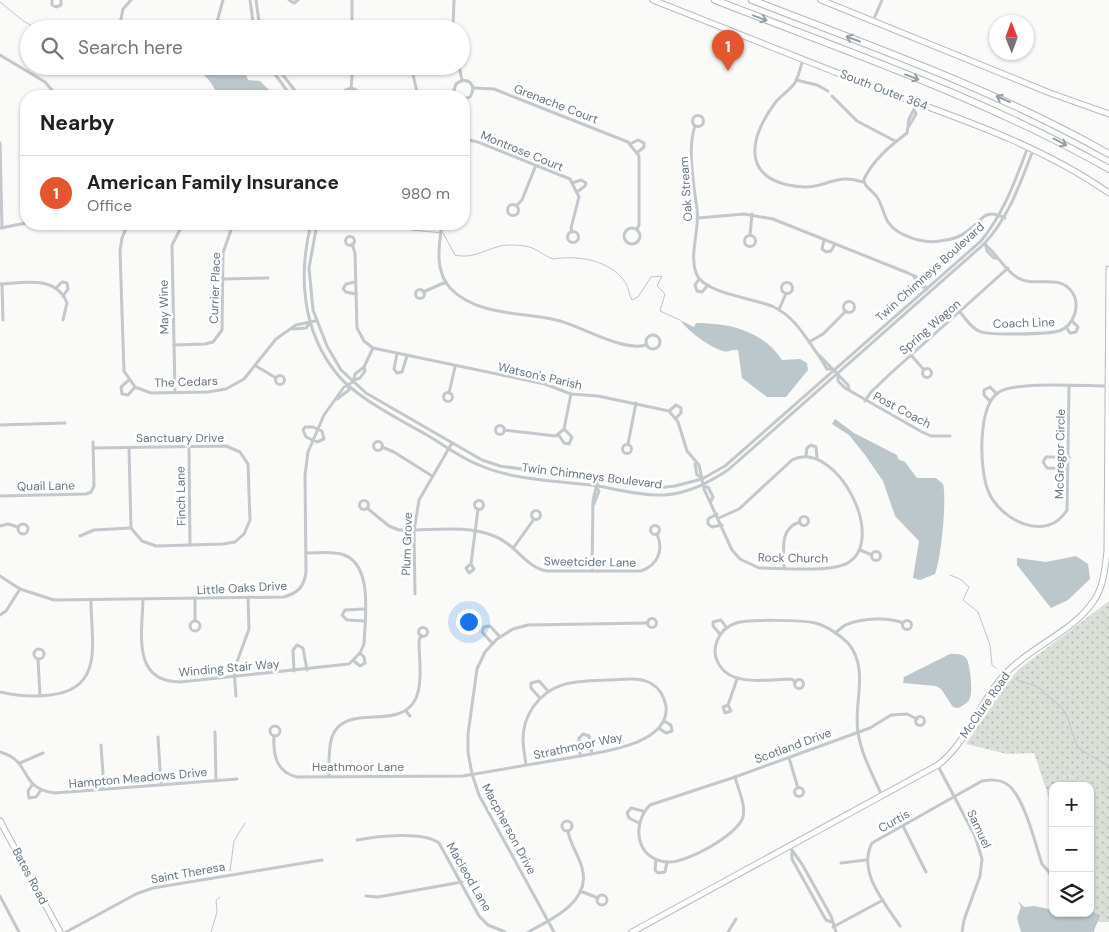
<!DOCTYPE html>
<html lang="en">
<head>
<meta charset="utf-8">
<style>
	:root { --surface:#fff; --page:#f6f6f6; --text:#202124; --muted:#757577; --line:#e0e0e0; --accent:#e4572e }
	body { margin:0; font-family:"DM Sans",sans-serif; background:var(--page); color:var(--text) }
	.controls { position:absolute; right:15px; bottom:15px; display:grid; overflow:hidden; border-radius:10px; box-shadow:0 1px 4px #0004 }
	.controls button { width:45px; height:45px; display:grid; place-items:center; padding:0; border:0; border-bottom:1px solid var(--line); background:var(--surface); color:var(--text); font:25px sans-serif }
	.compass { position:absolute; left:989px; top:15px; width:45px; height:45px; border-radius:50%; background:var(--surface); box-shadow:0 1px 4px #0004; rotate:359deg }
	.you { position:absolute; left:468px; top:621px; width:18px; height:18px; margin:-12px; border:4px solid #fff; border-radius:50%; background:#1a73e8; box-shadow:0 0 0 8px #1a73e833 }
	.badge { display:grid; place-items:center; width:32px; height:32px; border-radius:50%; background:var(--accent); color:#fff; font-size:16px; font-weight:700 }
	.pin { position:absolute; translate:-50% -41px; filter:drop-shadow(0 1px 2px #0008) }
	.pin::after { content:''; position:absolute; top:26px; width:18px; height:15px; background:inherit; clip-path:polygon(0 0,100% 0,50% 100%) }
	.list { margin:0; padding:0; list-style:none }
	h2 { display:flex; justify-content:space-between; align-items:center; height:65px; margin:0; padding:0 20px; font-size:21px }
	h2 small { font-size:16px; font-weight:400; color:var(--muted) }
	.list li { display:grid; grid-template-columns:32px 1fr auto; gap:15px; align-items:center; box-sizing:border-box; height:75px; padding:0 20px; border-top:1px solid var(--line) }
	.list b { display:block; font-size:19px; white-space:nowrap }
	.list p { margin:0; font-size:16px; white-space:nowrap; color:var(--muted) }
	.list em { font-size:16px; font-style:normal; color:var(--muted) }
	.icon { flex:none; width:28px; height:28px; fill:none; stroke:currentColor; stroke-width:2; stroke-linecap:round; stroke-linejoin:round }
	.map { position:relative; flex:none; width:1109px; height:932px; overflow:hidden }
	.search { position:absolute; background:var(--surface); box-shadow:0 1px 4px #0004; left:20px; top:20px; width:450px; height:55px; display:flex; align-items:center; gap:12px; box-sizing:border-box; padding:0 18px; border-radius:28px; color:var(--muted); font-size:19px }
	.panel { position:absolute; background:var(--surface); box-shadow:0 1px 4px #0004; left:20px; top:90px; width:450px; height:140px; border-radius:20px }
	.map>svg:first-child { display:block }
	.grass { fill:url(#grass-dots) }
	.water { fill:#bbc7cb }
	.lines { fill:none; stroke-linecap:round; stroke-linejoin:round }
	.stream { stroke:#bbc7cb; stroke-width:1 }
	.secondary-casing { stroke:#b3babf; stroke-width:7 }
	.highway-casing { stroke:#b4b9bd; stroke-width:8 }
	.street { stroke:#c3c8cc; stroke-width:3 }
	.secondary { stroke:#fff; stroke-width:5 }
	.highway { stroke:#fff; stroke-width:6 }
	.oneway { stroke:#939fa8 }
	.labels { text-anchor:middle; stroke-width:5; stroke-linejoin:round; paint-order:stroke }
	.street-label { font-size:12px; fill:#657683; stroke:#fff }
</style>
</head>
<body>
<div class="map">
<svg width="1109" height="932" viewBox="0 0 1109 932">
	<defs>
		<pattern id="grass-dots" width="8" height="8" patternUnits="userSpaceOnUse" patternTransform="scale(1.25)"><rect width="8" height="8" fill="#dadfd7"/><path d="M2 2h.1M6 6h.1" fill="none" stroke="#b4b9b4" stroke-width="1.8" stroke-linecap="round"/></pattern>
	</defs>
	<rect width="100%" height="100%" fill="#fafaf8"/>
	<!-- grass -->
	<polygon class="grass" points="1109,601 1109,922 1099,922 1090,911 1090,786 1053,786 1053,810 1034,753 1007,754 966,744 1002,687 1019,669"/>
	<!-- water -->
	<g class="water">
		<path d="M166,66H247L245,72L248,80L260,81L275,96H218C212,82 203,69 186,68C179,67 173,70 166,66Z"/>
		<path d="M680,320L694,327L696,323C730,323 763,331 782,360L800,359L807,363L808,370L786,397H767L742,378L738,350C732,349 728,353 723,351C709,347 688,331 680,320Z"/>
		<path d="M835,419L854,433L897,455L898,459L905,462L917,478H936L943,484C947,499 941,560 935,574L920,580L913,578L919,541L895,516L883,481L865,455L849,435L832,424Z"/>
		<polygon points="1076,556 1088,564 1090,579 1068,600 1051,608 1017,565 1017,558 1046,562"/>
		<path d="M950,654C955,654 962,653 966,658C970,662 973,692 970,698C968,703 964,705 958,708L953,707L941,689L936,686L903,683L904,677Z"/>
		<path d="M1018,901L1024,907L1034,906L1053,910V913L1092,912L1100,915C1099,922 1095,925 1094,932H1021L1017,918L1021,907Z"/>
	</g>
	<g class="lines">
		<!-- stream -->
		<g class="stream">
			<polyline points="0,2 22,20 37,29"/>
			<polyline points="122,66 137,66"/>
			<path d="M398,224L412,230L443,233L455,255C472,259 482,251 497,247C504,244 517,245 525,246C537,248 542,255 553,259C578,255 610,260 625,282C629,287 629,295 632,300L638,297L651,277L662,276L657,286L665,294L660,311L680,320"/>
			<polyline points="950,575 960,579 969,587 963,600 978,612 990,645 992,665 996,668"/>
			<polyline points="1015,679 1038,687 1062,708 1067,716 1076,744 1081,750 1109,766"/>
			<polyline points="230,871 234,841 245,823"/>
			<polyline points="211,932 217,912 216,900 220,897"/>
		</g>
		<defs>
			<g id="secondary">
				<path d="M653,0C724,28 796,57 868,85C951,116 1036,142 1109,193"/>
				<polyline points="821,0 1050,93 1109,114"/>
				<polyline points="0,821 60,932"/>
				<path d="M632,932L938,765C969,741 980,699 1008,671C1034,645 1072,632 1093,602C1104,587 1105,568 1107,551L1109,269"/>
			</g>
			<g id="highway">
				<path d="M715,0C848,52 984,98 1109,169"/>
				<path d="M752,0C873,47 996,90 1109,154"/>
			</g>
		</defs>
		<!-- secondary casing -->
		<use href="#secondary" class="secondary-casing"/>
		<!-- highway casing -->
		<use href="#highway" class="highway-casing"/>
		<!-- street -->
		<g class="street">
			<polyline points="52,0 52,5 56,7 61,5 61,0"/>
			<polyline points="250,0 254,29"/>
			<polyline points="256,0 260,29"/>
			<polyline points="289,0 294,3 298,0"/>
			<polyline points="352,0 352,29"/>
			<polyline points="873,21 882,0"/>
			<polyline points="217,22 223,0"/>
			<polyline points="119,29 123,9 131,0"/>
			<polyline points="453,29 454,0"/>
			<polyline points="0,55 45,82 57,96"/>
			<path d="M803,59C801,66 799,74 796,81C791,90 781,95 775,103C745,144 744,183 804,187C827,188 834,173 863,182"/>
			<polyline points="269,66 291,96"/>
			<polyline points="276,66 299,96"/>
			<polyline points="411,66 418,96"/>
			<polyline points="459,66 462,80"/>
			<polyline points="796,80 817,85 828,91"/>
			<polyline points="351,88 353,66"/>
			<polyline points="473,88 494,89 628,142 639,156 639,225 637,229"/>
			<polyline points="118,96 126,96"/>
			<polyline points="343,96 344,91 351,88 356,90 359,96"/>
			<polyline points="423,96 454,91"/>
			<path d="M457,96L454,90L456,84C467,75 478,85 470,97L464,99"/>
			<polyline points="832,96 857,121 895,141"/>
			<path d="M917,103L909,119L907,133C890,146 874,159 864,179C863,186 872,190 877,197C882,204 883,214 888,222C897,236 924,244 940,241C950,240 961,237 969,230C984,219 983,208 1005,218"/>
			<circle cx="698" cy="121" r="5.5"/>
			<path d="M695,126C687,148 694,186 697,209C700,230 689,253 696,273C703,294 755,298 774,307C796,318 805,337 819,356L827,369H831"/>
			<polyline points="909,126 916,114 914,110"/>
			<polyline points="464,139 478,142 570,179 579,197 571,228 572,232"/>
			<polyline points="0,143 2,228"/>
			<polyline points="630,144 638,140 644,143 644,147 638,152"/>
			<polyline points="572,183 581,180 586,183 585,186 577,192"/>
			<circle cx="513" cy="210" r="5.5"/>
			<polyline points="516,206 522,200 536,165"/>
			<polyline points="698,218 744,214 773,219 908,273 917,277 927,289"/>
			<polyline points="128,224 122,238 120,251 124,371 135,387 151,393 208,392 226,389 244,379 276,339 296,325 315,321"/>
			<path d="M311,224C298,275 302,331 337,374C355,397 401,420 427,435C444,445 461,458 479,465C515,481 560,481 598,486C620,490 643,496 665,495C689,493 708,483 728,470L984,244C1009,217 1020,184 1033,150"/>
			<path d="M317,224L309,268L313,310L327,346L341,370L366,393L482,460L500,466L657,488L675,486L702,479L725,466L981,241C1004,213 1015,181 1028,147"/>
			<path d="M442,224C439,246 434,271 451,289C478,316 522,312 556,320C580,325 622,352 646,345"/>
			<circle cx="632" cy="236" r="8"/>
			<polyline points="1,228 26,223"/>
			<circle cx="573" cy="237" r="5.5"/>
			<polyline points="750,235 752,214"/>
			<circle cx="750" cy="241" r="5.5"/>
			<circle cx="350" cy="241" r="4.5"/>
			<polyline points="824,240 822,249 826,252 831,251 835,244"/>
			<path d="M352,244L355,253L357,328L364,341L373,348L545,384L571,394L598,396L669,411L678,422L687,451L699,465L704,489L732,550L740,559L759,568C780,568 825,572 843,565C892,547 837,437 792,460L739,509L719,518"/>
			<polyline points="986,245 987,251 994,258 997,258"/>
			<polyline points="914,277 922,287 926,287"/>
			<polyline points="224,279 268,278"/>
			<polyline points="699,279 695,285 697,291 702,292 708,285"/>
			<polyline points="355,282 346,284 343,289 346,292 356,294"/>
			<circle cx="787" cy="288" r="5.5"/>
			<path d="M0,284C24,283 56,275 67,303L63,320"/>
			<polyline points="2,284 3,320"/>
			<polyline points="57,287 62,282 67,283 68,289 63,296"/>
			<circle cx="420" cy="294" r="4.5"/>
			<polyline points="423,292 446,282"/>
			<circle cx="849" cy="307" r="5.5"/>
			<polyline points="779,310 786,293"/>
			<path d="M960,312C966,319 971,328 979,331C988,336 1049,334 1059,331C1074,326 1081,305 1072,292C1059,273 1035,288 1018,278C1004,270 997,253 984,244"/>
			<polyline points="1066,327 1070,333 1076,332 1078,327 1072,321"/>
			<polyline points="293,329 306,328 309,324"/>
			<circle cx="653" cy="342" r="7"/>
			<polyline points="809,342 823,334 846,311"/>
			<polyline points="174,345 205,344 213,342 222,330 223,253 233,224"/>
			<polyline points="397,354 394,369 397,373 402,372 407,356"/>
			<polyline points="911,355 924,370"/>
			<polyline points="820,356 848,385 849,389"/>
			<polyline points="256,366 276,378"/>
			<circle cx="927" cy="373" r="4.5"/>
			<circle cx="280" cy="380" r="4.5"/>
			<polyline points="838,377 838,381 845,388 922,432 931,436 950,436"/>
			<polyline points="129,380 121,387 122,394 128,395 135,387"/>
			<polyline points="354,380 360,378 365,371 364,367"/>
			<path d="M1069,387L1067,510C1047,543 1002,521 989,493C979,471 977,406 999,392C1018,381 1084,386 1108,386"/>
			<polyline points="175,392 172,245 183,224"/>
			<circle cx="448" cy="397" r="4.5"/>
			<polyline points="449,393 455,367"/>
			<polyline points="337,399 349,390 348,386"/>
			<polyline points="865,401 871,392 891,373 1008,268"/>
			<polyline points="990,401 984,395 984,390 990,387 997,394"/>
			<polyline points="669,411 676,405 681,408 681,413 676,418"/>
			<polyline points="0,425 65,423"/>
			<circle cx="500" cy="430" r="4.5"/>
			<polygon points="305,427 313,427 322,431 324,439 317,442 306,437 303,430"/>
			<polyline points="504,430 556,436 564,429 571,394"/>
			<polyline points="558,434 564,443 569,444 572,437 564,429"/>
			<circle cx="378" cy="446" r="4.5"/>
			<polyline points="628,444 636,403"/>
			<circle cx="627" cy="449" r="4.5"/>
			<polyline points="189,446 190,545"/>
			<polyline points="382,447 394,452 432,476"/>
			<polyline points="94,448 226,446 240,452 248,464 250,520 244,534 235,542 223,544 156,546 142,541 131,528 129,448"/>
			<polyline points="806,456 807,448 811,445 816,447 817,458"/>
			<polyline points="695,464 697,475 701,477"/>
			<polyline points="1068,469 1047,468 1043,462 1046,457 1069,457"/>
			<polyline points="705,487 708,487 713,497 711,501"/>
			<polyline points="0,496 86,494 91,492 94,486 93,442"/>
			<circle cx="479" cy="505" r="4.5"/>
			<circle cx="364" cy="505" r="4.5"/>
			<polyline points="594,504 599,491 597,488"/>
			<path d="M367,508L389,526L399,530C429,531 466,524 494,536C516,544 526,568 547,571H641C658,565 664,550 657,534"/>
			<circle cx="536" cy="515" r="4.5"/>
			<polyline points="717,514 708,519 708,524 712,527 722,525"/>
			<circle cx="804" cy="521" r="4.5"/>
			<circle cx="23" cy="529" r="5"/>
			<circle cx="655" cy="530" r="4.5"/>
			<polyline points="0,526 8,524 18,527"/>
			<polyline points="80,536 94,530 131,528"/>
			<polyline points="514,547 534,519"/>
			<polyline points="860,550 872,555"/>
			<circle cx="876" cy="556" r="4.5"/>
			<polyline points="471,564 466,568 469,573 474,569 471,564 478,509"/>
			<path d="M784,568C784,550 779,528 800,522"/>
			<polyline points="592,571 593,500 598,480"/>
			<path d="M0,576L20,589L54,600L284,597C298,593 304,587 306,572L305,475L308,452L324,415L344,387L353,382L355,374L364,367L373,348"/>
			<polyline points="415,594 414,531 419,500 452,443"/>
			<path d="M143,600C142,634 132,682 180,682L349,664L360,653L364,644C365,618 374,562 341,554C330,551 318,553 306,553"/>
			<polyline points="364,609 345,610 342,615 347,620 364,621"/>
			<polyline points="0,615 6,611 20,589"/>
			<circle cx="652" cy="623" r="4.5"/>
			<polyline points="195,620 195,599"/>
			<circle cx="907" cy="625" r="4.5"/>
			<circle cx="195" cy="626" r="5"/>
			<circle cx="423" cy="632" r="4.5"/>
			<path d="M835,633C839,630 844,625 848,624C863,618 889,617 903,623"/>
			<polyline points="720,634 713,626 713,622 721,620 726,627"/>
			<polyline points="493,644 482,632 484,627 490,626 500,637"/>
			<circle cx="39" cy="654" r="5"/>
			<polyline points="38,659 40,696"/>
			<polyline points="354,661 360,666 365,663 364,657 360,653"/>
			<polyline points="294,671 293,650 297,645 303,648 307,670"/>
			<circle cx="799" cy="684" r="4.5"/>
			<path d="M796,682L791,679C770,679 733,687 720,666C709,650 718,629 736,623C748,619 802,620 815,623C827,626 840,635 848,643C870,669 853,703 858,732C861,754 873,775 882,796"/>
			<path d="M0,692C17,696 33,697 50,695C105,689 91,642 91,601"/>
			<polyline points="236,696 234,670 249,629 248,598"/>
			<polyline points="540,698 531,688 531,683 539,681 548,691"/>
			<polyline points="728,705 731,711 725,713 723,707 728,705 737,679"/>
			<polyline points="406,711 410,716"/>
			<circle cx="920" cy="721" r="4.5"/>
			<circle cx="275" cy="731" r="5"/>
			<polyline points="660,729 666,733 672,731 671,725 664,721"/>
			<polyline points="215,732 216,780"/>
			<path d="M274,736C273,755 276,772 297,777L463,776L580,756C607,751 670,743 666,706C664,697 661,689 652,684C640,676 622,680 608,680C578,681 552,680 533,707C527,716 523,727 523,739C523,747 525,757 526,765"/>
			<polyline points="158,737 161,785"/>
			<polyline points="101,745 104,788"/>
			<path d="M0,752C34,762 17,788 55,793L237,779"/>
			<polyline points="580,756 579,738 583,734 589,736 592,754"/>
			<polyline points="789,758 798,788"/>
			<polyline points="20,763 43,753"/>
			<polyline points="938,766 975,836 982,859 980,876 964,920 962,932"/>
			<path d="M329,775C329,763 328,749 332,737C344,701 401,733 416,698C423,682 419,658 419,641L421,635"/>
			<path d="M735,777C738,789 746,805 743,817C738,835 685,864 667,862C636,860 631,824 650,805Z"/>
			<polyline points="735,777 870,728 891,715 907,714 917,719"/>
			<polyline points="32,785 28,791 29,798 36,797 41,790"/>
			<circle cx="799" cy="792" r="4.5"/>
			<circle cx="567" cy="826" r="5"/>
			<polyline points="639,823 629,818 627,813 631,808 643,811"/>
			<polyline points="903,826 926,872"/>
			<path d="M357,840C378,836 423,831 439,843L479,916L488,925L505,932"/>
			<polyline points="789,846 802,864 831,916 836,932"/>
			<polyline points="792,853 792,859 822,913 826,920 831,922"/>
			<polyline points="656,860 655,870 658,873 665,872 667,862"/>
			<polyline points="841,863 866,860"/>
			<polyline points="580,891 598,898"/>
			<circle cx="602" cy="900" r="5"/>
			<polyline points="0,896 19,932"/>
			<polyline points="366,896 378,897 462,882"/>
			<path d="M900,926C885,903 857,872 872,843L982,781C990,780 998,779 1005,783C1024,793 1035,844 1042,864L1049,872L1053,882"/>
			<polyline points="833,927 883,900"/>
			<polyline points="66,932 136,894 153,888 322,860"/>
			<path d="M528,932C551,920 592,901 582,868C579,855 570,845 568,831"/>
			<polyline points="554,932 479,795 472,774 468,752 468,734 477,669 485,652 497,639 513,629 528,625 648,623"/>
			<polyline points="728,932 736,919"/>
		</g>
		<!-- secondary -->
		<use href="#secondary" class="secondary"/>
		<!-- highway -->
		<use href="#highway" class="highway"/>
	</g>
	<!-- one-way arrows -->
	<defs><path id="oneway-shaft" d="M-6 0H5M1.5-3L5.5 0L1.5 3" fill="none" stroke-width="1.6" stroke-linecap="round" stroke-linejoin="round" transform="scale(1.25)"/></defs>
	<g class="oneway">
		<use href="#oneway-shaft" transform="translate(760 18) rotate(21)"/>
		<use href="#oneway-shaft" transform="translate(853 39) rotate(-159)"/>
		<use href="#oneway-shaft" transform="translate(912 77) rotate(21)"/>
		<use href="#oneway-shaft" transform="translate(1003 99) rotate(-156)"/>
		<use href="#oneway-shaft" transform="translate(1060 142) rotate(28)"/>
	</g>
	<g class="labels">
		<!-- street labels -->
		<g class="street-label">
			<text transform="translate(884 90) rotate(21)" y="4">South Outer 364</text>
			<text transform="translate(556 104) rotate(21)" y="4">Grenache Court</text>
			<text transform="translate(522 151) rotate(22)" y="4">Montrose Court</text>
			<text transform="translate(686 189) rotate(-94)" y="4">Oak Stream</text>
			<text transform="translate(930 272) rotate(-42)" y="4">Twin Chimneys Boulevard</text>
			<text transform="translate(215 288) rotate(-88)" y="4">Currier Place</text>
			<text transform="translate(164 307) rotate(-91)" y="4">May Wine</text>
			<text transform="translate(1024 323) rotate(-2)" y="4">Coach Line</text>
			<text transform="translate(930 327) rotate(-41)" y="4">Spring Wagon</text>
			<text transform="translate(540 376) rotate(13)" y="4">Watson's Parish</text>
			<text transform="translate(186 382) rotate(-2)" y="4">The Cedars</text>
			<text transform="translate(902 410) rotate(28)" y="4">Post Coach</text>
			<text x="180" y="442">Sanctuary Drive</text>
			<text transform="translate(1060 454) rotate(-89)" y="4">McGregor Circle</text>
			<text transform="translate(592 476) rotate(7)" y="4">Twin Chimneys Boulevard</text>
			<text transform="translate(46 486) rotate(-1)" y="4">Quail Lane</text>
			<text transform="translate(181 496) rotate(-91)" y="4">Finch Lane</text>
			<text transform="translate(407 544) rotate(-88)" y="4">Plum Grove</text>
			<text transform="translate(793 558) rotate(1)" y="4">Rock Church</text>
			<text transform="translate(590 562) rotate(1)" y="4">Sweetcider Lane</text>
			<text transform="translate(242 588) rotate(-3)" y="4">Little Oaks Drive</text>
			<text transform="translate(229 668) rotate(-5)" y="4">Winding Stair Way</text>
			<text transform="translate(985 705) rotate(-55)" y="4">McClure Road</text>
			<text transform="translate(578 746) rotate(-12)" y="4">Strathmoor Way</text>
			<text transform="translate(793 746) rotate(-20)" y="4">Scotland Drive</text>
			<text x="358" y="771">Heathmoor Lane</text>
			<text transform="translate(138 778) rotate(-5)" y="4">Hampton Meadows Drive</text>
			<text transform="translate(894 821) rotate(-29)" y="4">Curtis</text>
			<text transform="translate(509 829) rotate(62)" y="4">Macpherson Drive</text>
			<text transform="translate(979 829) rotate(65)" y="4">Samuel</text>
			<text transform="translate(188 873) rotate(-10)" y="4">Saint Theresa</text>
			<text transform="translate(30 876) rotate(62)" y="4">Bates Road</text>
			<text transform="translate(469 877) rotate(60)" y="4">Macleod Lane</text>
		</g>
	</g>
</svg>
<div class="controls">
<button>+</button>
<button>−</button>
<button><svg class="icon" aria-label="layers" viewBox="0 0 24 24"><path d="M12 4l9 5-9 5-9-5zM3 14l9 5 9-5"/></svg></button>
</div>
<svg class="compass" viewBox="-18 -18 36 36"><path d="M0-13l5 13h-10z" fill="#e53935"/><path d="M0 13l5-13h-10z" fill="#757577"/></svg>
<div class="you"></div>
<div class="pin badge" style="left:728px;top:71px">1</div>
<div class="search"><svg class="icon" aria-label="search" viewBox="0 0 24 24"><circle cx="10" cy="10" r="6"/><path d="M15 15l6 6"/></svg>Search here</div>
<section class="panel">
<h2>Nearby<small></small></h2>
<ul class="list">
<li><span class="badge">1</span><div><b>American Family Insurance</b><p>Office</p></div><em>980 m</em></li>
</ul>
</section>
</div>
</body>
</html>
